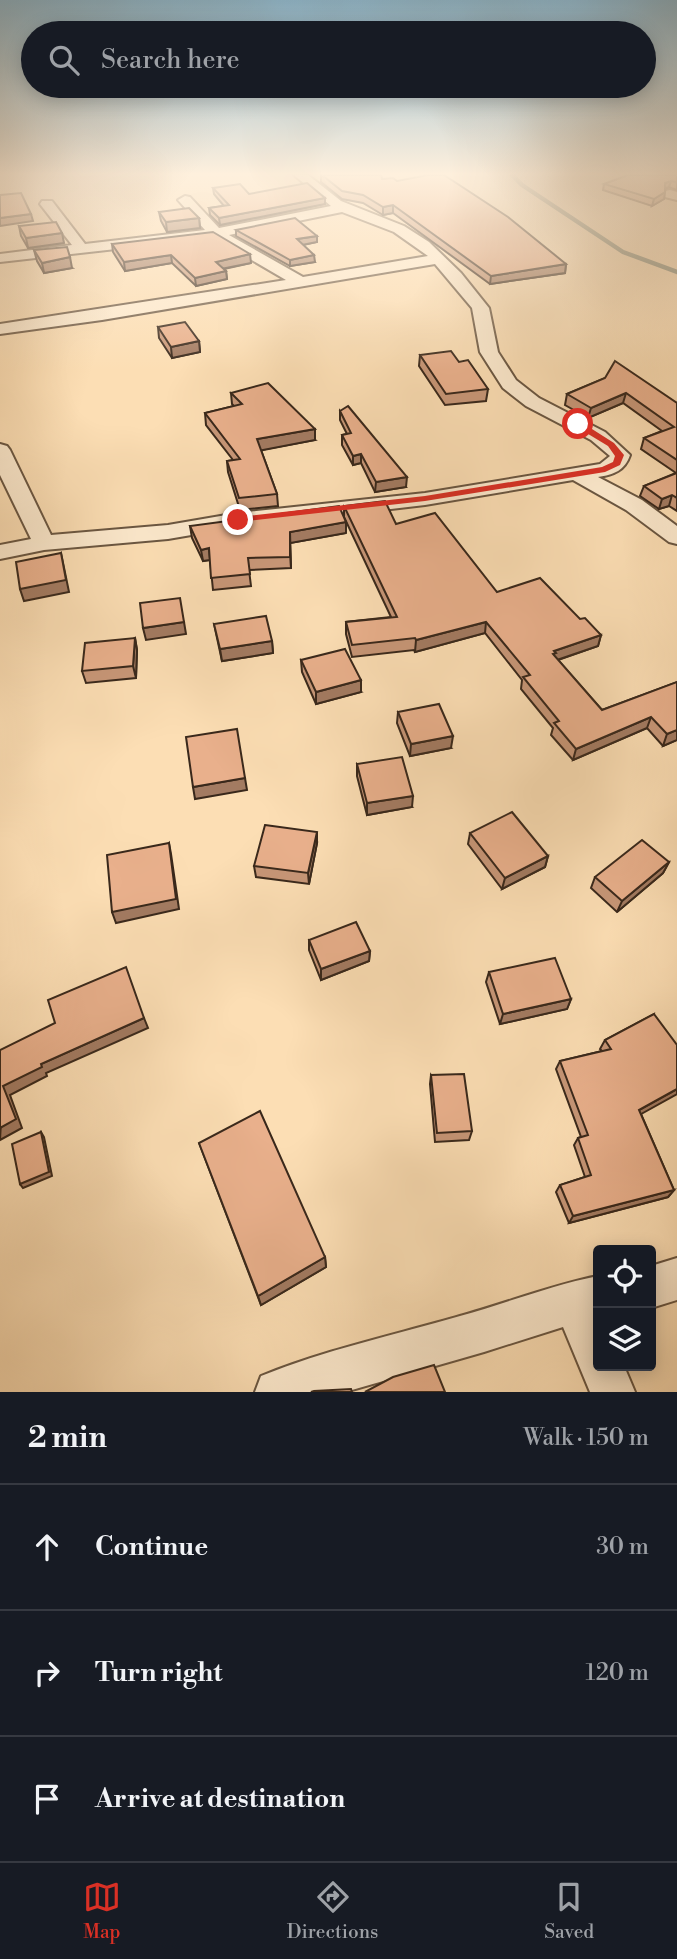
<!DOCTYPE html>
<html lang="en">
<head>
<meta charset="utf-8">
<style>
	:root { --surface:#171b24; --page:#20242c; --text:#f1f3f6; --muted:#9ea1a6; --line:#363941; --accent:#d93025 }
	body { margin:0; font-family:"Libre Bodoni",serif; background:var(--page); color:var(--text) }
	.controls { position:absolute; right:21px; bottom:21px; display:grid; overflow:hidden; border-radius:7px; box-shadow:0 4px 18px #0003 }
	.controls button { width:63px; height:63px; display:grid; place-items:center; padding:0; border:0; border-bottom:2px solid var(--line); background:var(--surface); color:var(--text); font:35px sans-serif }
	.stop { position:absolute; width:21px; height:21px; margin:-16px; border:5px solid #d93025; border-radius:50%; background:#fff }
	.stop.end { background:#d93025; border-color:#fff; box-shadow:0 2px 7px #0008 }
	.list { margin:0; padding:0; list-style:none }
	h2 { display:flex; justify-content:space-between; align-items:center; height:91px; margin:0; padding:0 28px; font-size:30px }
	h2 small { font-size:23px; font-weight:400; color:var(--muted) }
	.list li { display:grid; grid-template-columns:46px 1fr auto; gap:21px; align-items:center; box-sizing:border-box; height:126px; padding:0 28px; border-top:2px solid var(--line) }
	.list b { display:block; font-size:26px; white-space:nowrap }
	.list em { font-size:23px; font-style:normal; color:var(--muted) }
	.icon { flex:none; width:38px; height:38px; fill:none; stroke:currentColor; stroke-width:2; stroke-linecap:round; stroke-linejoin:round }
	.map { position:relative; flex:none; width:677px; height:1392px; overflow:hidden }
	.search { position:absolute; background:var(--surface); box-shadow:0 4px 18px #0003; left:21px; right:21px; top:21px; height:77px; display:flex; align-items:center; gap:18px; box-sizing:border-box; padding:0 24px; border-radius:38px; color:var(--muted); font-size:26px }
	.sheet { height:469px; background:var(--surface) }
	nav { display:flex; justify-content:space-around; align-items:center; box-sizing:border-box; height:98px; border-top:2px solid var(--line); background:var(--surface); font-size:19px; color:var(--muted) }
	nav a { display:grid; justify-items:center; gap:4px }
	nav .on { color:var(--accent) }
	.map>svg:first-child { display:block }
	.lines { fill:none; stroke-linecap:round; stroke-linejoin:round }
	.stream { stroke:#768171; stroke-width:4.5 }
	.street-casing { stroke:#6a5641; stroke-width:4 }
	.street { fill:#fdeace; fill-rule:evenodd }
	.wall { fill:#c89778; stroke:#39281b; stroke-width:2 }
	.shaded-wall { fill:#a37b62; stroke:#39281b; stroke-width:2 }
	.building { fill:#e9b08c; stroke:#39281b; stroke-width:2 }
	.route { fill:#d93025 }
</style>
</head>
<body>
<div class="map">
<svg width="677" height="1392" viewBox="0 0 677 1392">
	<rect width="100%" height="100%" fill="#fcdeb4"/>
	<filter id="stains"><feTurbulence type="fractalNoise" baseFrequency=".00286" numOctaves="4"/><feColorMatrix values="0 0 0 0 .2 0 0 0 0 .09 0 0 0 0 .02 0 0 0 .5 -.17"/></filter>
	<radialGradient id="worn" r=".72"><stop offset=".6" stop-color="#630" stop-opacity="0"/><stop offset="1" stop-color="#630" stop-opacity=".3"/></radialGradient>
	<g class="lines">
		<!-- stream -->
		<polyline class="stream" points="512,175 522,185 623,252 677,272"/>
		<defs>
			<g id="street">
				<path d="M294,175H308L341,201L404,226L429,242L461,273L489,308L498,352L516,380L539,398L605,432L630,455C625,470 614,475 598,477L642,500L677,526V544L669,542L626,510L573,480L425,505L238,527L168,539L44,550L0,559V545L31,539L0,475V444L7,446L10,450L51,535L168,525L238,513L425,493L600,464L610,456L591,440L526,406L503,388L480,352L472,308L435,264L102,320L0,334V324L286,280L214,238L0,262V254L72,245L40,204L42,201H52L85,244L205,230L178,200L185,196L190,197L219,228L331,206ZM342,212L394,232L428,256L303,277L229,235Z"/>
				<polygon points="670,190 677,192 677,200 665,197 665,191"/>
				<polygon points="677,1258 677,1300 651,1308 651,1266"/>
				<path d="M598,1276V1366H624L635,1392H590L563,1327L484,1352L345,1392H255L261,1376C325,1350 394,1335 460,1316C507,1303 552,1285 598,1276Z"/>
			</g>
		</defs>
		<!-- street casing -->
		<use href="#street" class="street-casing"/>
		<!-- street -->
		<use href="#street" class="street"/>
	</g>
	<!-- wall -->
	<g class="wall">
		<polygon points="321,175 381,175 382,179 397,181 566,264 565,273 490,284 393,213 383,215 363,203 342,199 321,182"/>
		<polygon points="677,175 677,190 669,187 665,189 664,199 652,206 603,190 604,184"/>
		<polygon points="213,188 249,194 325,198 325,204 220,225 210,215 209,208 224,206 214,194"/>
		<polygon points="159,212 199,218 200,228 167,232 161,221"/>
		<polygon points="19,226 64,243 28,248 21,236"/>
		<polygon points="236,230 317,236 317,242 303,245 315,262 290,266 236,236"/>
		<polygon points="112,244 251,263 224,269 226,271 227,279 196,286 172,263 125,271 113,252"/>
		<polygon points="34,250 72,268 44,273 37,261"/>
		<polygon points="158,327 199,341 200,352 172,358 159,338"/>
		<polygon points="420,355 459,362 488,389 486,401 445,405 419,366"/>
		<polygon points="605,378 677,403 677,511 669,506 659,509 640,496 644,486 676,473 641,449 644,438 662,431 623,403 588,418 565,405 567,394"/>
		<polygon points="231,393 315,440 261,450 277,494 278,506 240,510 228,472 227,461 233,460 206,425 205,413 234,406 232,404"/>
		<polygon points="340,411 406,487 375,492 361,463 353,465 342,445 342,435 347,434 340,420"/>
		<polygon points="344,506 396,524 497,592 580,619 601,635 598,646 558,660 602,710 677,682 677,740 663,746 647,728 573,760 551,735 553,728 521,689 522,680 485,633 415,652 414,650 352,657 346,634 346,622 391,617 344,517"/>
		<polygon points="190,526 346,533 290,543 291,568 249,570 251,586 213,590 210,560 203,561 192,538"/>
		<polygon points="214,624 272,641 273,653 222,661"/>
		<polygon points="135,638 137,650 136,678 86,683 82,671"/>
		<polygon points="301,660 361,692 316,704 302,672"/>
		<polygon points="398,712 451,748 410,756 397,723"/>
		<polygon points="357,764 412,807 367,815 357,776"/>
		<polygon points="470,833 548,856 545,867 502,889 468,844"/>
		<polygon points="317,843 309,884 256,877 254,866"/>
		<polygon points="669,862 663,873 617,912 591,888 595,877"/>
		<polygon points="309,940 370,951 369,961 321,980 309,950"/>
		<polygon points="489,972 571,999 567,1009 500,1024 486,982"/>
		<polygon points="654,1014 641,1114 674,1190 668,1197 569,1223 556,1192 560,1185 585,1177 574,1145 578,1138 581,1137 556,1069 560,1061 602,1051 600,1049 605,1040"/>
		<polygon points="431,1075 472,1131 469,1140 435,1142 430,1084"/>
		<polygon points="199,1143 325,1257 326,1267 261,1305"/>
	</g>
	<!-- shaded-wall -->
	<g class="shaded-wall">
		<polygon points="671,181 669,187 663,189 665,183"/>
		<polygon points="665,192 664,199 652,206 654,199"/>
		<polygon points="325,198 325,204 220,225 219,218"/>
		<polygon points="393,205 393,213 383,215 383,207"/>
		<polygon points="31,214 33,221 0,226 0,218"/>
		<polygon points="199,218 200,228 167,232 166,222"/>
		<polygon points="62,233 64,243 28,248 26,238"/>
		<polygon points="317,236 317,242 297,246 297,239"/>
		<polygon points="250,254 251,263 216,270 216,262"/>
		<polygon points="171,255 172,263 125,271 124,262"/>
		<polygon points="314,255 315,262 290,266 290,260"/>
		<polygon points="70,257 72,268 44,273 42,263"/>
		<polygon points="566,264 565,273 490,284 491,276"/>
		<polygon points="226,271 227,279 196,286 195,278"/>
		<polygon points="199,341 200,352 172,358 171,347"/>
		<polygon points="626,393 623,403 588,418 591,408"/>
		<polygon points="315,429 315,440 258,451 257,439"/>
		<polygon points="361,454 361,463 353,465 353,456"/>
		<polygon points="407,477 406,487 375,492 376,482"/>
		<polygon points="672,495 669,506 659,509 662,499"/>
		<polygon points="346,522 346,533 290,543 291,568 290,532"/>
		<polygon points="209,548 210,560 203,561 201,550"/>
		<polygon points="61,553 69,592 24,601 20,589"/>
		<polygon points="184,622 186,634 146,640 143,628"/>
		<polygon points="486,622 485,633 415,652 416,640"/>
		<polygon points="601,635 598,646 554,661 554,651"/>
		<polygon points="135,638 137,650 136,678 133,666"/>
		<polygon points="272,641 273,653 222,661 220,649"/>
		<polygon points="361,680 361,692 316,704 316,692"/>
		<polygon points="651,717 647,728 573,760 576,749"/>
		<polygon points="677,730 677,740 663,746 667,734"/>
		<polygon points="453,736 451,748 410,756 411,744"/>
		<polygon points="245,778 247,790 195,799 193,787"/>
		<polygon points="413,796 412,807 367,815 367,803"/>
		<polygon points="317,832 317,843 309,884 308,873"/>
		<polygon points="169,843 171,854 179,909 116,923 112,912"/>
		<polygon points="548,856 545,867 502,889 505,878"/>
		<polygon points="669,862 663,873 617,912 622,901"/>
		<polygon points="370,951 369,961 321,980 321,969"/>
		<polygon points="571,999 567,1009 500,1024 503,1014"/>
		<polygon points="144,1018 148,1028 46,1073 47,1076 10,1095 22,1128 0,1140 3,1086 41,1064"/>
		<polygon points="677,1089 677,1094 634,1118 639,1110"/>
		<polygon points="41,1132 44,1137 52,1176 23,1188 20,1184"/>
		<polygon points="674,1190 668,1197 569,1223 573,1216"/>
		<polygon points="325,1257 326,1267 261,1305 258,1296"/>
	</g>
	<!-- building -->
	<g class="building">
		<polygon points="322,175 381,175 382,179 393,178 397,181 428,175 444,175 508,217 566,264 491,276 393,205 383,207 363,195 342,191"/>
		<polygon points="628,175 677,175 677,182 671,181 665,183 665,192 654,199 604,184"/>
		<polygon points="307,183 325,198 219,218 209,208 229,205 213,188 240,184 249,194"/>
		<polygon points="21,193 31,214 0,218 0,195"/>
		<polygon points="189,208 199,218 166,222 159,212"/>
		<polygon points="295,218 317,236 297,239 314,255 290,260 236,230"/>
		<polygon points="56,222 62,233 26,238 19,226"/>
		<polygon points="213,232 250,254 216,262 226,271 195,278 171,255 124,262 112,244"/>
		<polygon points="67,247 70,257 42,263 34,250"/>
		<polygon points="185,322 199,341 171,347 158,327"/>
		<polygon points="451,351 459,362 468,360 488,389 446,394 420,355"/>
		<polygon points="615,361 677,403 677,460 644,438 674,427 626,393 591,408 567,394 605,378"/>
		<polygon points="268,383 315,429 257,439 277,494 239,498 227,461 240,459 205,413 242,404 231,393"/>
		<polygon points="348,406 407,477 376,482 361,454 353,456 342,435 351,433 340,411"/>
		<polygon points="677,473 677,498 672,495 662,499 644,486"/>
		<polygon points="385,501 396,524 435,513 497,592 540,578 580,619 585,618 601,635 554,651 556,653 553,654 602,710 677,682 677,730 667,734 651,717 576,749 554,723 559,721 523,677 530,675 486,622 416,640 415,638 352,645 346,622 397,617 344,506"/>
		<polygon points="339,506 346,522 290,532 290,557 248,558 250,574 211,578 209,548 201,550 190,526"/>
		<polygon points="61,553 66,580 20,589 16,562"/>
		<polygon points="180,598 184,622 143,628 140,603"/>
		<polygon points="266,616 272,641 220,649 214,624"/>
		<polygon points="135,638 133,666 82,671 85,643"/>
		<polygon points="345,649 361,680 316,692 301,660"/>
		<polygon points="439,704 453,736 411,744 398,712"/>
		<polygon points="237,729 245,778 193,787 186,737"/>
		<polygon points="402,757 413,796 367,803 357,764"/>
		<polygon points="512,812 548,856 505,878 470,833"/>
		<polygon points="265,825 317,832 308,873 254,866"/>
		<polygon points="642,840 669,862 622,901 595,877"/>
		<polygon points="169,843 176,899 112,912 107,855"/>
		<polygon points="356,922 370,951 321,969 309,940"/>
		<polygon points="555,958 571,999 503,1014 489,972"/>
		<polygon points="126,967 144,1018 41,1064 42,1067 3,1086 16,1119 0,1128 0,1050 55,1023 48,1000"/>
		<polygon points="654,1014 677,1045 677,1089 639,1110 674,1190 573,1216 560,1185 591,1175 578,1138 588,1135 560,1061 611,1049 605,1040"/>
		<polygon points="464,1074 472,1131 437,1133 431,1075"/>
		<polygon points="260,1111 325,1257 258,1296 199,1143"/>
		<polygon points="41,1132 49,1172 20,1184 12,1144"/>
		<polygon points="434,1365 445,1392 365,1392 393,1377"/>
		<polygon points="351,1389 352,1392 311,1392 314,1391"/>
	</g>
	<!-- sky -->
	<linearGradient id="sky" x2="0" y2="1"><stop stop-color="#8bb7cf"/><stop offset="0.47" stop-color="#fef0dd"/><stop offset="1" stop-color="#fef0dd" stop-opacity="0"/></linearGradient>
	<rect width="677" height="370" fill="url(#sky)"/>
	<!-- route -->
	<polygon class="route" points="575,422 581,422 614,443 624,455 620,465 605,472 425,501 238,522 233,520 238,517 425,496 602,467 613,462 615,456 608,446 575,426"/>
	<rect width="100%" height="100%" filter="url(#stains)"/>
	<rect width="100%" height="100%" fill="url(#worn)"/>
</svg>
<div class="controls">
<button><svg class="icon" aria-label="locate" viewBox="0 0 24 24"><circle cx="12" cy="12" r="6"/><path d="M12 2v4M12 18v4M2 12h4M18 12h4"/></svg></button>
<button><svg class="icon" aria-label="layers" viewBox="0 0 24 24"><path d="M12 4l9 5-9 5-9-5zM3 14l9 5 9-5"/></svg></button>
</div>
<div class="stop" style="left:578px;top:424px"></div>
<div class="stop end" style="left:238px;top:520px"></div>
<div class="search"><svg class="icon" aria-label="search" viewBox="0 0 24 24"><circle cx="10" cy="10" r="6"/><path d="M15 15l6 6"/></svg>Search here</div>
</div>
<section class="sheet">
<h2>2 min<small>Walk · 150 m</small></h2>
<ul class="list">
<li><svg class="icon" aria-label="ahead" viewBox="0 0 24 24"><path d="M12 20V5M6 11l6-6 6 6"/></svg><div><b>Continue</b></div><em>30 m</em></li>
<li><svg class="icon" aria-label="right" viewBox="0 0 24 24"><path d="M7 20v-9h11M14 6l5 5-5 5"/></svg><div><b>Turn right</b></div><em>120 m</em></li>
<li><svg class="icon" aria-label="arrive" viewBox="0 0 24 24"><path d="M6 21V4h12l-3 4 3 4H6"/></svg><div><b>Arrive at destination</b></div></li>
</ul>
</section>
<nav>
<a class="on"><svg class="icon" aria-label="map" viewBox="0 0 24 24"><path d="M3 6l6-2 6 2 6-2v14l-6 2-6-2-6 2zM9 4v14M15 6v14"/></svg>Map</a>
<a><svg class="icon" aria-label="directions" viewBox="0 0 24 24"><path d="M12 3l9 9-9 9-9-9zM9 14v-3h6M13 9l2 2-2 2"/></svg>Directions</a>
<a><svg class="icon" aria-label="saved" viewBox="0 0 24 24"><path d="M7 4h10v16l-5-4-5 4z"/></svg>Saved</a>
</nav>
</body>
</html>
